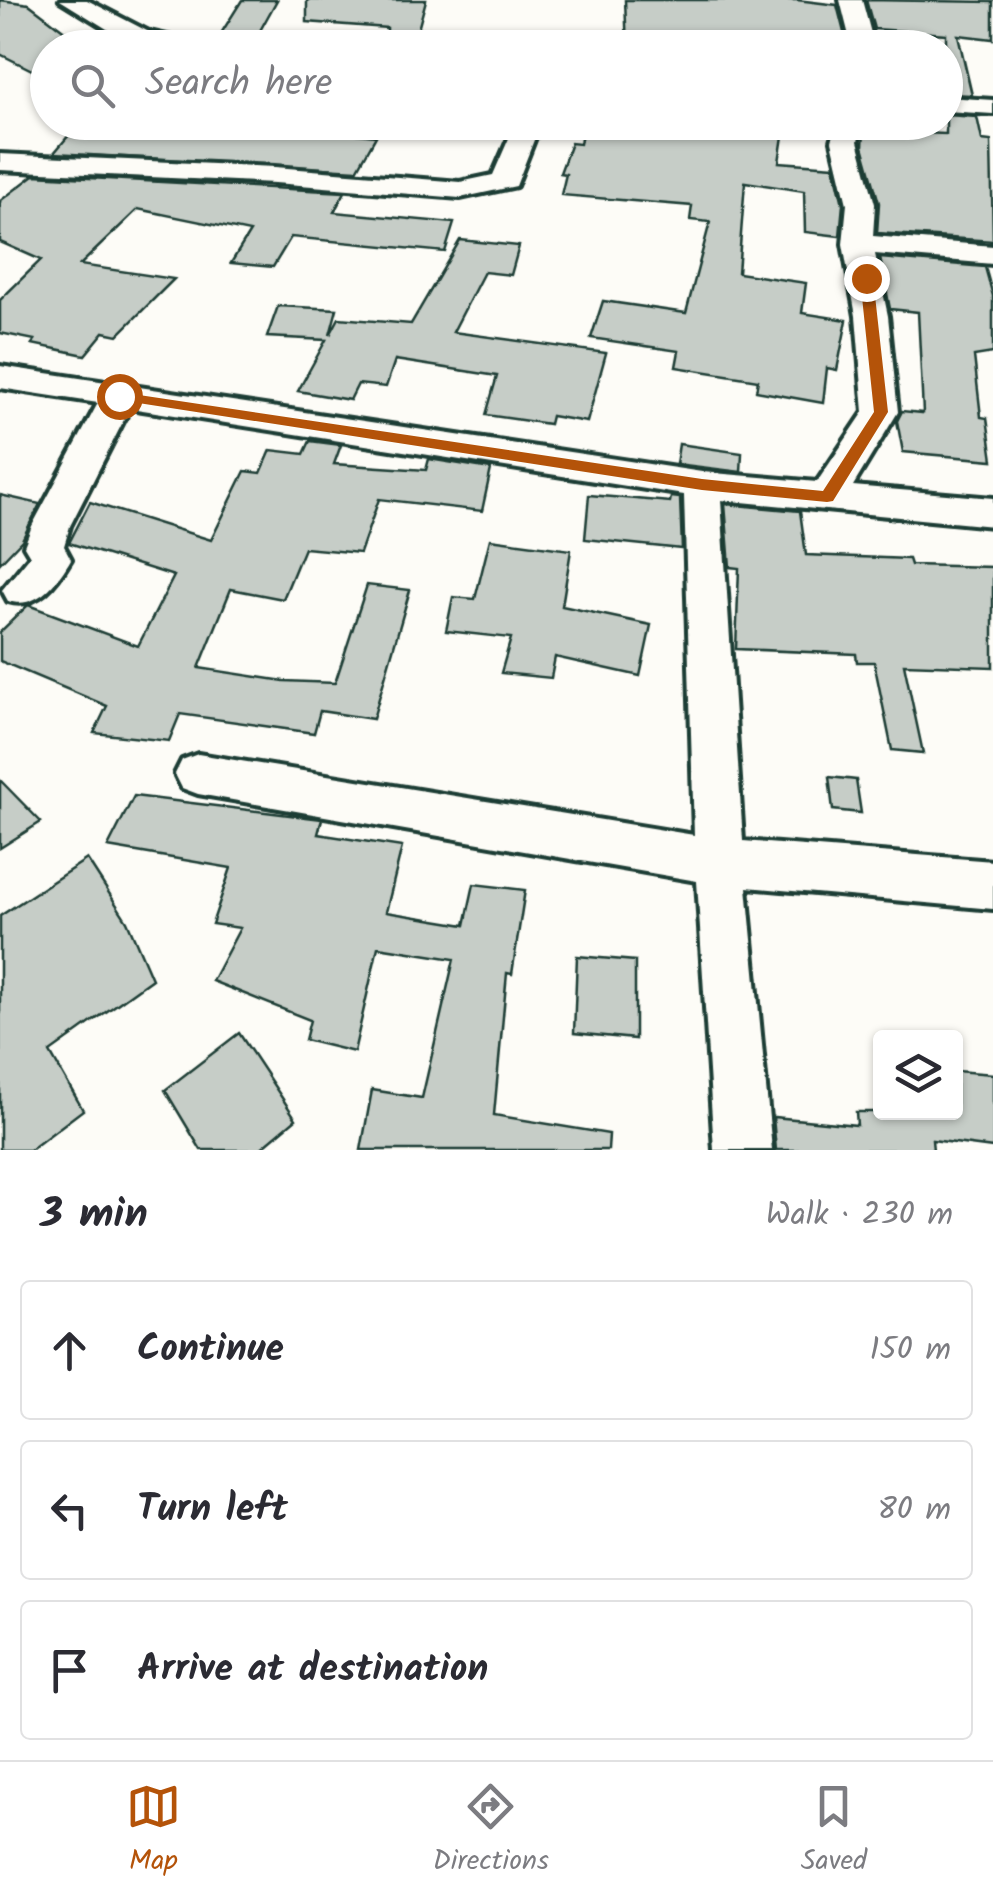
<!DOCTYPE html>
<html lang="en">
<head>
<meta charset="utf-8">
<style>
	:root { --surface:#fff; --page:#f7f7f7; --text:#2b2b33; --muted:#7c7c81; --line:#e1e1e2; --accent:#b45309 }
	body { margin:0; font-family:Kalam,sans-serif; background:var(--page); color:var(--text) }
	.controls { position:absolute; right:30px; bottom:30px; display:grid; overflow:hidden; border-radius:10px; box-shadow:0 2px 8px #0004 }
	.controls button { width:90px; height:90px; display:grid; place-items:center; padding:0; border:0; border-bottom:2px solid var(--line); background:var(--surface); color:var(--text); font:50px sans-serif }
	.stop { position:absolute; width:30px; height:30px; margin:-22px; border:8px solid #b45309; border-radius:50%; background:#fff }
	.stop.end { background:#b45309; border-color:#fff; box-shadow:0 2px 10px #0008 }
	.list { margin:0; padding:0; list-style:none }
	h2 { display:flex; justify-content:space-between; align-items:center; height:130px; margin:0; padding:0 40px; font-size:42px }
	h2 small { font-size:32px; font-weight:400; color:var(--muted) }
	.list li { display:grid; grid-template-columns:65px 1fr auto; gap:30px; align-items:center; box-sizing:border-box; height:140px; margin:0 20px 20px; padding:0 20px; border:2px solid var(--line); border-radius:10px }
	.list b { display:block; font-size:38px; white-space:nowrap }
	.list em { font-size:32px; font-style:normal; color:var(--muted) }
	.icon { flex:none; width:55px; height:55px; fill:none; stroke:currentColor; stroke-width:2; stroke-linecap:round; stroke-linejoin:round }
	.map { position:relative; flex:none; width:993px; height:1150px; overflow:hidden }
	.search { position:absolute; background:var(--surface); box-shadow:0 2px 8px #0004; left:30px; right:30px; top:30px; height:110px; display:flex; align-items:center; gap:25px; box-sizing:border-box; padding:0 35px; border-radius:55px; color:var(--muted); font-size:38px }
	.sheet { height:610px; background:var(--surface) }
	nav { display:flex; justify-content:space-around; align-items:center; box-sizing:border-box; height:140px; border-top:2px solid var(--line); background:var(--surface); font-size:28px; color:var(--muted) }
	nav a { display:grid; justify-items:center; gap:5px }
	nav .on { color:var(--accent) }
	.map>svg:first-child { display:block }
	.building { fill:#c6cdc7; stroke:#1f3d34; stroke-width:2.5 }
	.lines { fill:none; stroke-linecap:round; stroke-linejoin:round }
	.street-casing { stroke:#1f3d34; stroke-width:8 }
	.street { fill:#fdfcf7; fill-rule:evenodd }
	.route { fill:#b45309 }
</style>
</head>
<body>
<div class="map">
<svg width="993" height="1150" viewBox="0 0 993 1150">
	<rect width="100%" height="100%" fill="#fdfcf7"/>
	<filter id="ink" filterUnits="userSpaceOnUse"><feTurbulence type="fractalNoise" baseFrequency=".01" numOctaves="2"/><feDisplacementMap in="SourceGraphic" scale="20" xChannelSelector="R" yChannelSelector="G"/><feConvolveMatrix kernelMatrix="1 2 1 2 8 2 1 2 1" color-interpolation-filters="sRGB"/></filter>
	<g filter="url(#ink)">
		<!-- building -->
		<g class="building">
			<polygon points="0,0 29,4 87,48 48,48 48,78 0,54"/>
			<polygon points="242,0 277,0 257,36 220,35"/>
			<polygon points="307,0 426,0 413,48 387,48 387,28 307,22"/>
			<polygon points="625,0 797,0 837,5 848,48 627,48"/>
			<polygon points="866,0 993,2 993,39 958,35 972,95 946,94 946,34 874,29"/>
			<polygon points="946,115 977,117 982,140 991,141 993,241 877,233 879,203 863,146 864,131 946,134"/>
			<polygon points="80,122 233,127 235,122 327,122 322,130 376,136 357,170 54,153"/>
			<polygon points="584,122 729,122 729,129 783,136 779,162 834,166 843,204 840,236 805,232 804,191 745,182 738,273 806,283 802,313 847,320 837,370 827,368 823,403 756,391 758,380 676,367 679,351 591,338 603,301 686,313 710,222 690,220 692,206 561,195 566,174 560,173 571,143 580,144"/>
			<polygon points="34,175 345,192 334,212 454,223 445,252 291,237 273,267 231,263 250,232 138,209 80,265 174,279 118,335 104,332 85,355 32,344 35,340 0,333 0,300 41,260 0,242 0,201"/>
			<polygon points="460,240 519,246 511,275 484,272 453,332 606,353 587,422 551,416 549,424 486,415 497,376 395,360 386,387 358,384 350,400 298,391 326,340 267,337 278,306 337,309 330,335 339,318 411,324"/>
			<polygon points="880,258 985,267 993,296 993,353 974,356 981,417 987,418 993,460 903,452 897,421 902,411 923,413 918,312 890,309"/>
			<polygon points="310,441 341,445 334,464 426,470 429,459 491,469 482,511 379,499 360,553 304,548 283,599 231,589 199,668 284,681 335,683 367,585 410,590 373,719 320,711 314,733 180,714 169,741 94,733 107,706 0,661 0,632 28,605 138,646 174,576 69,543 90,502 211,540 245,471 261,473 271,450 304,454"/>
			<polygon points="679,444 742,453 741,472 676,464"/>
			<polygon points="0,495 40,504 22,540 0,563"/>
			<polygon points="589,495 670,502 671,497 680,498 682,549 585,539"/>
			<polygon points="725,504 800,511 806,555 909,559 911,565 993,567 993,667 904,664 923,753 892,750 874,662 857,662 856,654 736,649 739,568 730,567"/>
			<polygon points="490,539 571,550 562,606 651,625 640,676 555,657 551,678 501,673 511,638 446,631 453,597 475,599"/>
			<polygon points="829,777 856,780 861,813 833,810"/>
			<polygon points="0,780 41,822 0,848"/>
			<polygon points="134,796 322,819 318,834 402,847 386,912 465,925 474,884 525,890 512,974 507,973 494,1115 609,1134 608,1150 361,1150 372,1090 422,1098 454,959 378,947 354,1052 305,1040 310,1020 212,981 240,928 212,924 231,868 108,847"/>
			<polygon points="87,859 127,921 152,979 50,1052 83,1110 30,1150 0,1150 0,916"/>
			<polygon points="577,956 635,961 635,1039 574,1033"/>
			<polygon points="239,1033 296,1119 259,1150 201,1150 165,1090"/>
			<polygon points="956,1071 993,1074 993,1148 932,1140 933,1150 776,1150 773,1117 857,1125 856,1112 956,1112"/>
		</g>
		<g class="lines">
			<defs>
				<g id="street">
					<polygon points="60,0 87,0 149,32 198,43 201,48 147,46 107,29"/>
					<polygon points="840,0 862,0 875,48 852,48"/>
					<polygon points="946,97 993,100 993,114 946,111"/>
					<polygon points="516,122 541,122 516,186 460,198 275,183 0,170 0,154 275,167 460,182 493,175"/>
					<path d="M837,122H862L858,141L875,204L873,236L993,246V264L875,254L888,316L898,412L853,486L993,498V526L721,500L743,841L993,861V909L747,887L772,1150H714L697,881L198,794L182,788L175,774L182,760L198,754L694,835L684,495L130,408L70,526L64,546L71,559C57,583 37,610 8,601L2,590L30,556L24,546L32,526L98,403L0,388V366L702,472L817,482L864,412L856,316L843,244L847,204L832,141Z"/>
				</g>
			</defs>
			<!-- street casing -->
			<use href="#street" class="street-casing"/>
			<!-- street -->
			<use href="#street" class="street"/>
		</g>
	</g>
	<!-- route -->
	<polygon class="route" points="866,274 873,278 888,412 833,501 827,502 702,490 119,400 112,396 119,392 702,479 823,491 874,412 860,278"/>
</svg>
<div class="controls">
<button><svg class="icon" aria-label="layers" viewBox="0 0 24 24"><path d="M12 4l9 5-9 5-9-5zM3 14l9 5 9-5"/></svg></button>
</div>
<div class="stop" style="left:119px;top:396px"></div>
<div class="stop end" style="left:866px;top:278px"></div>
<div class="search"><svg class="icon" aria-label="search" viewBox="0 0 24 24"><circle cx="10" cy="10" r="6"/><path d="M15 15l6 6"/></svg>Search here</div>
</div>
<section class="sheet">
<h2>3 min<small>Walk · 230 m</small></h2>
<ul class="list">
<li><svg class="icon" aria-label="ahead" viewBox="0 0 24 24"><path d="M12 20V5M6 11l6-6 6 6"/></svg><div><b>Continue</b></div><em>150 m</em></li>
<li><svg class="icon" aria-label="left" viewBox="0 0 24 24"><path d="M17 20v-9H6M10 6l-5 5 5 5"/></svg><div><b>Turn left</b></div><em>80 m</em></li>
<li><svg class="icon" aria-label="arrive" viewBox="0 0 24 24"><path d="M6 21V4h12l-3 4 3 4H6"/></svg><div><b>Arrive at destination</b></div></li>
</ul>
</section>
<nav>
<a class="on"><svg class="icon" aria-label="map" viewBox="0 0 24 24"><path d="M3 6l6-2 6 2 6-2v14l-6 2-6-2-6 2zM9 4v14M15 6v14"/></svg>Map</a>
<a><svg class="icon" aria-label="directions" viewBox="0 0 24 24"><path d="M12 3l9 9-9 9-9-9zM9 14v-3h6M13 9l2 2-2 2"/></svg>Directions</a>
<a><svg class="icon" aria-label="saved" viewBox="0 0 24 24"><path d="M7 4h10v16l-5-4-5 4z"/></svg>Saved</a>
</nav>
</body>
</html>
